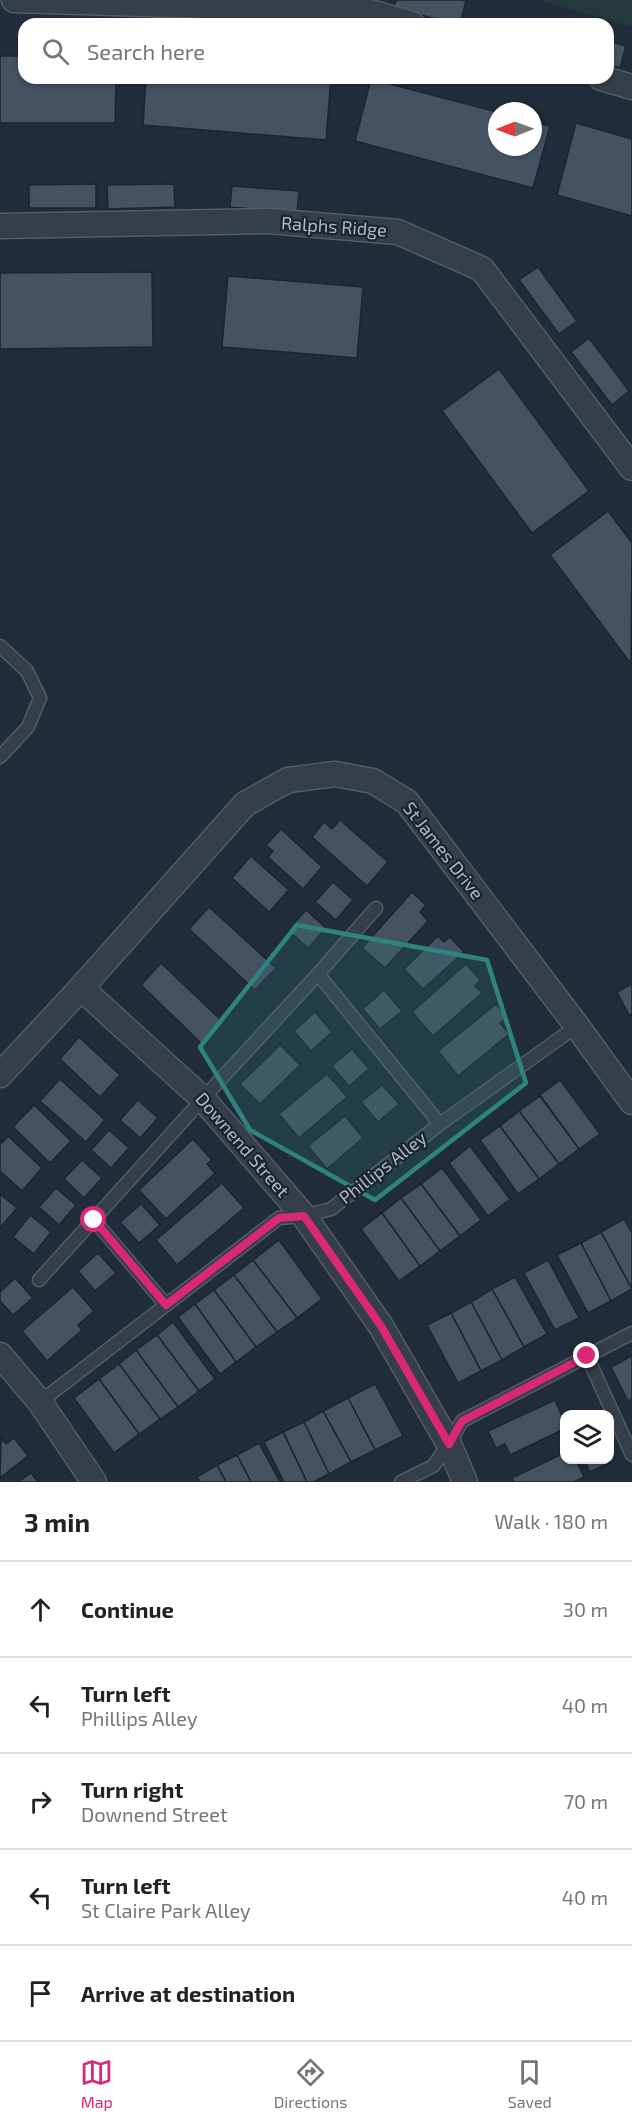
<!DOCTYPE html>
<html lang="en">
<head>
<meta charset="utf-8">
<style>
	:root { --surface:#fff; --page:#f2f2f2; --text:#222; --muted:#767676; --line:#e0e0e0; --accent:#db2777 }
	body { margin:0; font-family:"Exo 2",sans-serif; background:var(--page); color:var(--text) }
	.controls { position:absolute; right:18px; bottom:18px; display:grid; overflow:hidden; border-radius:12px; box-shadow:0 2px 4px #0004 }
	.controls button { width:54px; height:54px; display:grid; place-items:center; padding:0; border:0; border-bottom:2px solid var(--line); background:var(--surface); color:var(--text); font:30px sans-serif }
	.compass { position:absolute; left:488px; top:102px; width:54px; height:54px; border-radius:50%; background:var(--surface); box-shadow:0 2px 4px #0004; rotate:269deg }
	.stop { position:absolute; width:18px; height:18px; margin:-14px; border:4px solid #db2777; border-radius:50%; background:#fff }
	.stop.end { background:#db2777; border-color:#fff; box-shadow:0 2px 6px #0008 }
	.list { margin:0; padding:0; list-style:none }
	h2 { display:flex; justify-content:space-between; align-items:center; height:78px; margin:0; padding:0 24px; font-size:26px }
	h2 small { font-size:20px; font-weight:400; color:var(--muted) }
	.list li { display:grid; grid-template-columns:39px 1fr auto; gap:18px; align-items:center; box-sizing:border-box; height:96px; padding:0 24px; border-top:2px solid var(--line) }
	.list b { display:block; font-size:22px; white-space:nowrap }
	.list p { margin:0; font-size:20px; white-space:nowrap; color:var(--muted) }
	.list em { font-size:20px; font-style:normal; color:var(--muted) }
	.icon { flex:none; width:33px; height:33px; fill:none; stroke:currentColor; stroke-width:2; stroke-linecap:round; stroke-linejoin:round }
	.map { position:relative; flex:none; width:632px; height:1482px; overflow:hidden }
	.search { position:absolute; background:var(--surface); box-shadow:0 2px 4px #0004; left:18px; right:18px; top:18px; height:66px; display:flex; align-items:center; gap:15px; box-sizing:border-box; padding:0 21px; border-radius:18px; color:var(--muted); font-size:22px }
	.sheet { height:558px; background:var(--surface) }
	nav { display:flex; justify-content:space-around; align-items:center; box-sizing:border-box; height:84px; border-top:2px solid var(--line); background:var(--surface); font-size:16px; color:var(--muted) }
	nav a { display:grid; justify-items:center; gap:3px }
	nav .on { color:var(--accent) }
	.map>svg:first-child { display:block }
	.green { fill:#23393b }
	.building { fill:#445261; stroke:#1c2631; stroke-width:1.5 }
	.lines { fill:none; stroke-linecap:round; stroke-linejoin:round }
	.service-casing { stroke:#535c68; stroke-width:15 }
	.minor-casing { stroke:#535c68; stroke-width:27 }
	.service { stroke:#353f4a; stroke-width:12 }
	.minor { stroke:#353f4a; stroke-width:24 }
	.route { stroke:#db2777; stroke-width:8 }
	.marked { fill:#2f8380; fill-opacity:0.2; stroke:#2f8380; stroke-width:4.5; stroke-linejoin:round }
	.labels { text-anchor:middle; stroke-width:4.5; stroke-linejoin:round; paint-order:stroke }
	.street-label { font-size:18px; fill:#b0b9c6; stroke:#1a242f }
</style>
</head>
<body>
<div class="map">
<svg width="632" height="1482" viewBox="0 0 632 1482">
	<rect width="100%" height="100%" fill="#212d3a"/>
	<!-- green -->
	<polygon class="green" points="538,0 632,0 632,27"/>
	<!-- building -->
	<g class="building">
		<polygon points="396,0 462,0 466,1 460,24 455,24 394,8"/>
		<polygon points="608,41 626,46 620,68 608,64"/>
		<polygon points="0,56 24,56 24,78 116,78 115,123 0,123"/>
		<polygon points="146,78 331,78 326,140 143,125"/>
		<polygon points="371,79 497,112 497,147 533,147 533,122 550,126 533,188 355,141"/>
		<polygon points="576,123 632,139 632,216 557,195"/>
		<polygon points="96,184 96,208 29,208 29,185"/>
		<polygon points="174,184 175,207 108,209 107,185"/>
		<polygon points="232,186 299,191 297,213 230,207"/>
		<polygon points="538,267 577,321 559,334 519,280"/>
		<polygon points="152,272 153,347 0,349 0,273"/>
		<polygon points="228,276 363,287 357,358 222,347"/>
		<polygon points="589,338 629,391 612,405 571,352"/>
		<polygon points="499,369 589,491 532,533 442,411"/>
		<polygon points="608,511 632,543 631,664 550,555"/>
		<polygon points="340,820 388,862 367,886 312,837 324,822 332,829"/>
		<polygon points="281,829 322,867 303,889 268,857 273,851 266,845"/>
		<polygon points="251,856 289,890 269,912 232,878"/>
		<polygon points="333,882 353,900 336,920 315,902"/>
		<polygon points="412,892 426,905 420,912 428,921 385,968 362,948"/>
		<polygon points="209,907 276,968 255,990 189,929"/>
		<polygon points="306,910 326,928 308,948 288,930"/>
		<polygon points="438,936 444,942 450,937 464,952 423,989 404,969"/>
		<polygon points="161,963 224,1023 203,1045 141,985"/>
		<polygon points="466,964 480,980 475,986 482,993 433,1036 412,1012"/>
		<polygon points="632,984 632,1014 629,1015 617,992"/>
		<polygon points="384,990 402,1011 380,1029 363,1009"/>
		<polygon points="496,1004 507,1017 500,1023 509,1034 458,1076 438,1051"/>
		<polygon points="315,1012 332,1032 311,1051 294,1031"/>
		<polygon points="79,1037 120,1075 100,1097 60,1059"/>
		<polygon points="280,1045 300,1065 260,1104 240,1084"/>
		<polygon points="352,1049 369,1069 349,1086 332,1066"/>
		<polygon points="327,1074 347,1097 299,1138 279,1114"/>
		<polygon points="60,1079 105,1120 86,1142 40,1101"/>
		<polygon points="560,1080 600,1134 579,1149 540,1095"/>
		<polygon points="382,1085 399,1104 378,1122 361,1102"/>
		<polygon points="540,1096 579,1149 559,1164 519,1111"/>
		<polygon points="138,1100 158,1118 140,1138 120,1120"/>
		<polygon points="34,1105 71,1141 50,1163 13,1127"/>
		<polygon points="519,1111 559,1164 539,1179 500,1126"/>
		<polygon points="345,1116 363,1138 327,1169 308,1146"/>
		<polygon points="500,1126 539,1179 518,1194 480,1140"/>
		<polygon points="109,1130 129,1148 111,1168 91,1150"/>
		<polygon points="8,1136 42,1168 22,1191 0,1171 0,1141 2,1143"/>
		<polygon points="193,1139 212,1160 207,1164 215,1173 166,1219 139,1190"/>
		<polygon points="470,1146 510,1199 488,1216 449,1163"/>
		<polygon points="82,1160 102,1178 84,1198 64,1179"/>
		<polygon points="442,1168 481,1220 460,1236 421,1184"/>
		<polygon points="222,1183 244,1208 177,1265 156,1240"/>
		<polygon points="421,1184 460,1236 440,1251 401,1198"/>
		<polygon points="56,1188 76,1205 59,1225 39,1207"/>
		<polygon points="0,1194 17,1208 0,1228"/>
		<polygon points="401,1198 440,1251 420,1266 382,1213"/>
		<polygon points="141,1204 160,1225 139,1243 120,1222"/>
		<polygon points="382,1213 420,1266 399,1281 361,1229"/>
		<polygon points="30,1215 51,1232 34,1254 13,1237"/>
		<polygon points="624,1219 632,1233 632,1289 601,1232"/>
		<polygon points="601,1232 632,1289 611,1301 581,1243"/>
		<polygon points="279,1240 322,1299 297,1318 253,1260"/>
		<polygon points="581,1243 611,1301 588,1313 557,1255"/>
		<polygon points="98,1253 116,1273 95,1291 78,1271"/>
		<polygon points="253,1260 297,1318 277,1332 234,1275"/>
		<polygon points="548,1260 579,1318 555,1330 524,1273"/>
		<polygon points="234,1275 277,1332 256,1347 214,1290"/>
		<polygon points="515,1277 547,1334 524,1347 492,1289"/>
		<polygon points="15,1278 33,1298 13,1315 0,1301 0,1292"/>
		<polygon points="73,1287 94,1311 78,1325 82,1330 47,1361 22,1331"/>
		<polygon points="492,1289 524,1347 502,1360 471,1302"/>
		<polygon points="214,1290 256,1347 236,1362 195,1304"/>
		<polygon points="471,1302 502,1360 481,1371 451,1313"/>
		<polygon points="195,1304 236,1362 220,1374 178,1317"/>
		<polygon points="451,1313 481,1371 458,1383 427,1325"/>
		<polygon points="173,1322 215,1379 199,1391 157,1335"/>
		<polygon points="157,1335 199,1391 178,1407 136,1350"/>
		<polygon points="136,1350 178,1407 160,1419 119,1364"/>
		<polygon points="632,1356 632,1399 628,1401 611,1367"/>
		<polygon points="119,1364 160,1419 139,1434 99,1379"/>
		<polygon points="99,1379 139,1434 114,1453 74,1398"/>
		<polygon points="375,1384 403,1436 375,1450 348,1398"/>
		<polygon points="348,1398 375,1450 351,1462 323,1411"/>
		<polygon points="555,1400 564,1421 564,1429 510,1455 505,1444 496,1448 488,1431"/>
		<polygon points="323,1411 351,1462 329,1474 304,1422"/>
		<polygon points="304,1422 329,1474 313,1482 307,1482 283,1432"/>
		<polygon points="283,1432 307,1482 284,1482 264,1442"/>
		<polygon points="1,1438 6,1444 14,1438 28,1456 0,1478"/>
		<polygon points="259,1443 280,1482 251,1482 237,1455"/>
		<polygon points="610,1448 615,1460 590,1472 584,1460 610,1460"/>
		<polygon points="564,1453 564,1460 576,1460 584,1477 574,1482 514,1482 512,1478"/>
		<polygon points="237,1455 251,1482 226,1482 217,1465"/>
		<polygon points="217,1465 226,1482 200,1482 197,1477"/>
		<polygon points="31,1473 38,1482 18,1482"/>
	</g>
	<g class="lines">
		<defs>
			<g id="service">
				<polyline points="0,646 27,671 40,698 28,727 0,757"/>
				<polyline points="318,974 440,1124"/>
				<polyline points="94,1220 166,1305"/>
				<polyline points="39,1280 219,1081 318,974 376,908"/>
				<polyline points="587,1356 632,1455"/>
				<polyline points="40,1402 279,1218 304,1216 331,1209 440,1124 577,1026"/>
				<polyline points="401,1482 433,1466 449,1444 462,1421 632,1333"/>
			</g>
			<g id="minor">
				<polyline points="14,0 367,11 412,24"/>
				<polyline points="601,78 632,87"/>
				<polyline points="0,226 269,221 398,232 482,269 632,468"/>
				<polyline points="81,988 203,1099 304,1216 381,1326 449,1444 465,1482"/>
				<polyline points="0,1075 81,988 245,804 288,780 335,774 373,781 407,802 577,1026 632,1102"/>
				<polyline points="0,1355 40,1402 94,1482"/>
			</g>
		</defs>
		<!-- service casing -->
		<use href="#service" class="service-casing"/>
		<!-- minor casing -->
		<use href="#minor" class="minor-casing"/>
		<!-- service -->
		<use href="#service" class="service"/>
		<!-- minor -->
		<use href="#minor" class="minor"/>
	</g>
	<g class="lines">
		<!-- route -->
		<polyline class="route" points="94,1220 166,1305 279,1218 304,1216 381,1326 449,1444 462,1421 587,1356"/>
	</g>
	<!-- marked area -->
	<path class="marked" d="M297,925L487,960L526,1083L375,1200L250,1130L200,1047Z"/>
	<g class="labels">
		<!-- street labels -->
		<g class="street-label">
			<text transform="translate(334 227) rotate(4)" y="6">Ralphs Ridge</text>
			<text transform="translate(443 851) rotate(52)" y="6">St James Drive</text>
			<text transform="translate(242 1145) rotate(49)" y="6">Downend Street</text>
			<text transform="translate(383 1168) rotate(-38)" y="6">Phillips Alley</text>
		</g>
	</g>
</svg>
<div class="controls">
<button><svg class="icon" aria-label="layers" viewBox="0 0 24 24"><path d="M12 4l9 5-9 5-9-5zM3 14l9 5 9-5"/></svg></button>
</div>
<svg class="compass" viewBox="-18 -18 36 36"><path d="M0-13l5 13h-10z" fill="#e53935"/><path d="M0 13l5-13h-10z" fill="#767676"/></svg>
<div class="stop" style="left:94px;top:1220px"></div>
<div class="stop end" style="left:587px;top:1356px"></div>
<div class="search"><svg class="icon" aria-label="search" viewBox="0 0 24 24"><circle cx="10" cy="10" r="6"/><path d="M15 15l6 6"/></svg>Search here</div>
</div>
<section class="sheet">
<h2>3 min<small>Walk · 180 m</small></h2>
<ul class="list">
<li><svg class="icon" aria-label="ahead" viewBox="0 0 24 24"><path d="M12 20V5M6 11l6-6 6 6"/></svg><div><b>Continue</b></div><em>30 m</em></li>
<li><svg class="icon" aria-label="left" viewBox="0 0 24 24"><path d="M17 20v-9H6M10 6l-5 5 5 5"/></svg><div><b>Turn left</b><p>Phillips Alley</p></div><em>40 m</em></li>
<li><svg class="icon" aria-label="right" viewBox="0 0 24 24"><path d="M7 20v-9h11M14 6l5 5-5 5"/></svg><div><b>Turn right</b><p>Downend Street</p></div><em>70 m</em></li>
<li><svg class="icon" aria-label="left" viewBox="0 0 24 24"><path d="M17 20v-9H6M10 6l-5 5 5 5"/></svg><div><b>Turn left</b><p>St Claire Park Alley</p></div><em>40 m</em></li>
<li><svg class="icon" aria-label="arrive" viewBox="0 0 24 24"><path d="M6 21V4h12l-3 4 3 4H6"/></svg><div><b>Arrive at destination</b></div></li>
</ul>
</section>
<nav>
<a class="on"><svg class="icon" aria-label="map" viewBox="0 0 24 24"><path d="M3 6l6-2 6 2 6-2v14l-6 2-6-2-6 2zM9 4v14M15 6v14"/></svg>Map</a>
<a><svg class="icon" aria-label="directions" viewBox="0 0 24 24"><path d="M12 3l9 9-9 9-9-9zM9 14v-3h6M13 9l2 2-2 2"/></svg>Directions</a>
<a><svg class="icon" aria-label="saved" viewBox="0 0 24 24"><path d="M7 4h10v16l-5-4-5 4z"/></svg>Saved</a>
</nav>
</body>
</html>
